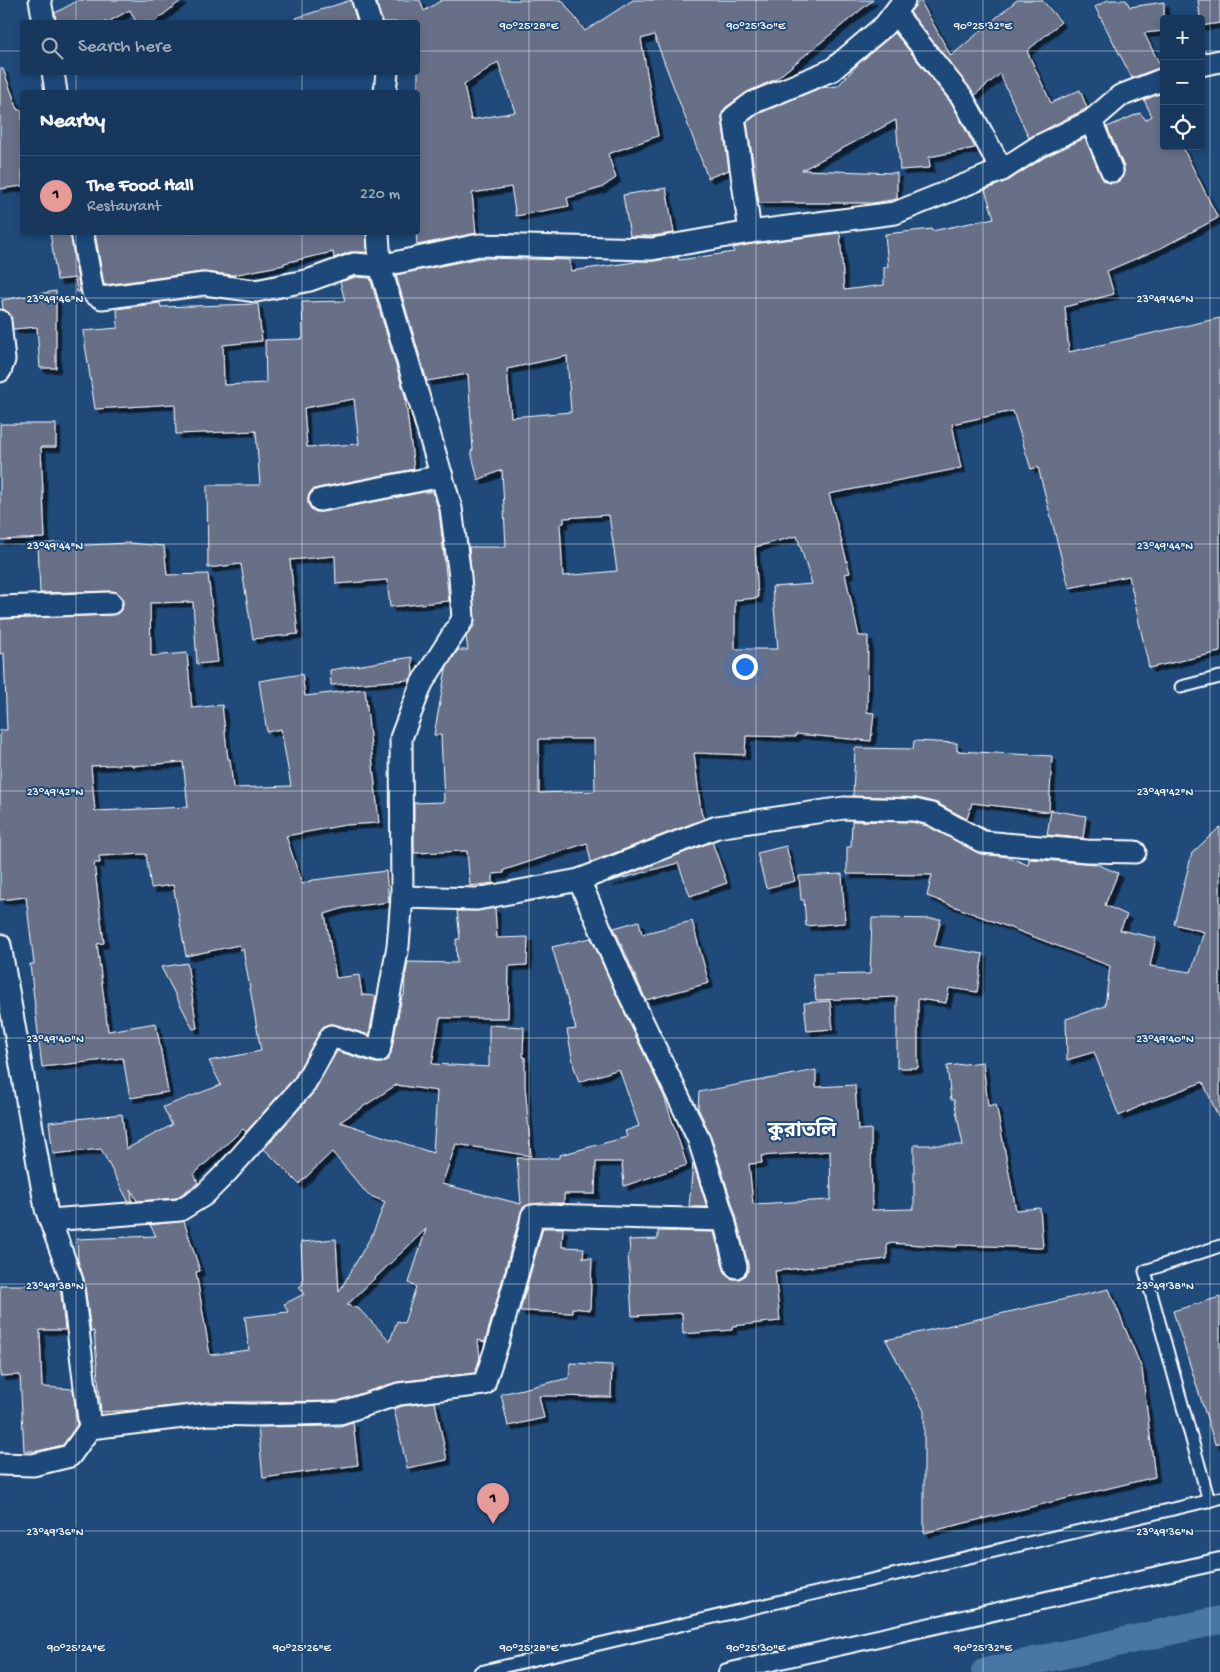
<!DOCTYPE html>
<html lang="en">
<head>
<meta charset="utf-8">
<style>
	:root { --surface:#17385c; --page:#203f62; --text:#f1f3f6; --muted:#9eacbb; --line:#365272; --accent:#e69b98 }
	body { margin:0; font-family:"Gochi Hand","Noto Sans Bengali",sans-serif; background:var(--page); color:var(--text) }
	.controls { position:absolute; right:15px; top:15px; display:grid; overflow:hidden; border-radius:5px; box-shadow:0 2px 8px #0003 }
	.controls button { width:45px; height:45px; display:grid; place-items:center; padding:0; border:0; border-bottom:1px solid var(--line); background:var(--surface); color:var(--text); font:25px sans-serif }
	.you { position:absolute; left:744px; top:666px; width:18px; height:18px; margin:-12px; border:4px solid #fff; border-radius:50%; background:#1a73e8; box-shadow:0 0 0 8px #1a73e833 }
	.badge { display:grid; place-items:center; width:32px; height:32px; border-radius:50%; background:var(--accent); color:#111; font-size:16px; font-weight:700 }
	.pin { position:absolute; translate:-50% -41px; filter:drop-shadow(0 1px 2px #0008) }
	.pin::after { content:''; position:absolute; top:26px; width:18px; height:15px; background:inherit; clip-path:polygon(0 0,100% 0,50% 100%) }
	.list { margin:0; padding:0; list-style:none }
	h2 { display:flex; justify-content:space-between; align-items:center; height:65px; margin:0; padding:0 20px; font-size:21px }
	h2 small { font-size:16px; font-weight:400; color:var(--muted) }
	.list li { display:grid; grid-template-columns:32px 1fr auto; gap:15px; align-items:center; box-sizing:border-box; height:80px; padding:0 20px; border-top:1px solid var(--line) }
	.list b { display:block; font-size:19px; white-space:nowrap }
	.list p { margin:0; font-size:16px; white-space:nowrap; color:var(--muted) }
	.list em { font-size:16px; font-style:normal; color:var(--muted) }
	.icon { flex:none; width:28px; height:28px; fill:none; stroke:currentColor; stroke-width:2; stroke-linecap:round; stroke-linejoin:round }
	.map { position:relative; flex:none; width:1220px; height:1672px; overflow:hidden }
	.search { position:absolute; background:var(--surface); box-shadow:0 2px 8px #0003; left:20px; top:20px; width:400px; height:55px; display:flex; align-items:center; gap:12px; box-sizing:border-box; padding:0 18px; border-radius:5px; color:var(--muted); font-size:19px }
	.panel { position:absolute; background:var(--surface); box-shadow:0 2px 8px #0003; left:20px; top:90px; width:400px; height:145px; border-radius:5px }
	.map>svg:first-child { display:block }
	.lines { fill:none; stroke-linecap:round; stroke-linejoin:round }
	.canal { stroke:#4a77a5; stroke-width:28 }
	.building { fill:#676f88; stroke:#fff; fill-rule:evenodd; filter:url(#shadow) }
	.service-casing { stroke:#fff; stroke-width:15 }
	.pedestrian-casing { stroke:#fff; stroke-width:20 }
	.minor-casing { stroke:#fff; stroke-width:25 }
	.service { stroke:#1f4a7a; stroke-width:11 }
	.pedestrian { stroke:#1f4a7a; stroke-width:16 }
	.minor { stroke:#1f4a7a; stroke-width:21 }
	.ticks { fill:none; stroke:#fff; stroke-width:1; stroke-opacity:0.45 }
	.labels { text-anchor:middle; stroke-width:4; stroke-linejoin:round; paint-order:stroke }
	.quarter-label { font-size:20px; font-weight:bold; fill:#fff; stroke:#1f4a7a }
	.ticks-label { font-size:12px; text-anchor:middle; fill:#fff; stroke:#1f4a7a; stroke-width:4; stroke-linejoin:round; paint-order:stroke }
</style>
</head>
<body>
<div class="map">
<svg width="1220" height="1672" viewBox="0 0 1220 1672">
	<defs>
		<filter id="shadow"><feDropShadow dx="4.5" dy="4.5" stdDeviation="0" flood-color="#0009"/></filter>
	</defs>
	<rect width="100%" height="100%" fill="#1f4a7a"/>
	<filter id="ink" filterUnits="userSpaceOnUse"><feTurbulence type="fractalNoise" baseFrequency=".02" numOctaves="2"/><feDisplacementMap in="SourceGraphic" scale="10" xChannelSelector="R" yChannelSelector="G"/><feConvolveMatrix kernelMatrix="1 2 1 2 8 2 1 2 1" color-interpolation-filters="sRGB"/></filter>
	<g filter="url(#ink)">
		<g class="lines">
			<!-- canal -->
			<polyline class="canal" points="985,1672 1220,1620"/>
		</g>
		<!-- building -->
		<g class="building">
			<polygon points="79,0 182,0 154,22 136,22 130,10 108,22 56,22 55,13"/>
			<polygon points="351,0 357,22 297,22 296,18"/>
			<path d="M376,0H420L424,11L442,0H562L585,31L633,0H873L776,79L747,92L726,107L722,113V119L729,170L708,178L654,35L641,39L658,136L608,154L616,178L601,188L567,198L569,206L516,216L511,187L472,193L476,233L417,245L416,232H418V22H382ZM498,62L515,112L471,120L464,85Z"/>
			<polygon points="920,0 951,56 1017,0 1042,0 1061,22 1027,51 1051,103 1080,90 1087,108 1029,138 1000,74 975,95 910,12"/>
			<polygon points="1108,0 1126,0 1130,7 1164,2 1164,31 1144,33 1161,67 1132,78 1095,7"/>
			<polygon points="1198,0 1220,0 1220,23 1201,26"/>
			<polygon points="895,33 952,104 975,148 929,157 930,168 900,170 896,120 802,170 897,173 897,199 873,203 759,203 747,122 758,114 820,88 838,86 860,62"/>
			<polygon points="0,69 3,69 18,110 22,110 22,186 0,189"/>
			<path d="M1164,92V146H1182L1218,218L1161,248L1107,271L1114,294L1065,307L1069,352L1220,318V652L1149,668L1129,576L1069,588L1038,467L1031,469L1013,411L952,424L961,468L829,494L850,573L845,574L859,636H868L867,712L874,713L871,741L796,734V737L746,736L745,755L694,753L701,812L704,819L591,862L587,843L504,870V873L493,874V883L470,886L467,851L414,853V803L444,802L441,735H434L446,669L458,650H468L466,637L474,626L475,619L469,547H506L502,470L478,480L471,451L473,450L468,374L427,381L396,275L480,258L570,260L571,271L635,262V261H654L678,257L679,260L734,252L733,248L752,244L840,233L844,290L884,285V267H888L885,234L932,229V231L994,218L985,190L1009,180L1045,157L1085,138L1101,176L1104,181L1110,183L1117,182L1122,178L1124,172V167L1107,127L1140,113L1146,120L1152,116L1144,100ZM567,356L571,412L511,417L507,369ZM609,515L617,571L563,576L560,524L564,523V518ZM797,536L812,584L772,587L778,649H735V600L758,598L755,547ZM539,739H594L595,791L539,793Z"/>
			<polygon points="666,188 674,233 651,236 630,236 623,195"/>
			<polygon points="50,232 70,232 80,292 77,292 75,278 57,280"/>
			<polygon points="95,232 366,232 367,252 350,252 334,258 333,252 284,263 284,265 233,275 202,272 104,285"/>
			<path d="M356,277L370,278L405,396L414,469L318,488L312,490L308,496V503L311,509L316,512H322L424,492H433L439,511L449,601L390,607L387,580L336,584L335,556L290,560L298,634L253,639L241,564L208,568L207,485H260L256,431L176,434L175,404L95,409L83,331L118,328L117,309L160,303L161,307L258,304L262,341L223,345L224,385L266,383L265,340L303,339L302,302L345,301L340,282ZM354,399L359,444L307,447L304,408Z"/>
			<polygon points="56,291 56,368 40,368 37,327 13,329 10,314 3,309 2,300"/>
			<polygon points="0,424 56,424 56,447 41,447 45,538 0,540"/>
			<path d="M66,542L67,546L129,543L164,546L167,575L208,574L218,662L197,664L193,602L150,603L151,656L187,653L192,708L222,705L228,759H230L233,788L291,786L281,729L267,732L259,681L302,674L305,696L365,689L379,823L345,825L286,836L302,884L313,880L386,871L389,902L344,908L325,914L336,978L359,975L362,995L376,996L369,1035L334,1024H329L324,1026L294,1078L246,1132L243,1129L194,1174L198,1183L176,1198L137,1201L131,1189L132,1201H128L101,1149L53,1154L49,1122L122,1114L126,1149L172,1125L163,1107L221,1085L209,1061L261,1051L243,949L240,950L239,945L186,956L173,885L151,888L146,854L99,856L100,863H94L104,943L97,944L108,1031L156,1023L168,1092L130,1098L123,1058L42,1067L30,964H34L26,897L0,900V730H7L4,653L0,654V619L111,615L118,613L122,609L123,603L121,596L117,592L111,591L40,593L38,544ZM183,762L188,807L95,811L91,766L132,764V766Z"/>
			<polygon points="412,657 413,674 410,680 331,685 330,670"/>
			<polygon points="914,741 957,743 957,751 1052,756 1049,812 972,803 967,819 937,803 917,798 853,796 855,748 913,749"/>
			<polygon points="1051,810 1086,816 1083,838 1047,835"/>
			<polygon points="852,821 912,822 927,826 982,854 1008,857 1028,865 1029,859 1096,864 1118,873 1105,905 1127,915 1120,930 1156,938 1150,966 1191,972 1204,932 1174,924 1192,853 1220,827 1220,1121 1203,1082 1149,1102 1119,1116 1094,1052 1067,1060 1066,1019 1105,1006 1110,966 927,896 932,875 847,874 847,847 851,847"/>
			<polygon points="712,842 727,883 690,896 678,863 608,882"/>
			<polygon points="786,846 795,881 766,888 757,853"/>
			<polygon points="842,874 845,923 806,926 804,900 801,900 799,876"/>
			<path d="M495,908L497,938L528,937L527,965L509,966L508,1018H440L432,1064L489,1067V1025L524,1027L523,1057H525V1085L531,1156L456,1144L442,1184L521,1204L517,1158H560V1155L627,1137L625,1131L639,1126L619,1069L579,1082L574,1067L567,1030L576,1029L552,947L591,938L614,990L664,1096L687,1165L624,1186L622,1162H596L595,1194H564V1203L531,1204L522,1209L485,1342L478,1340L480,1358L475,1373L397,1382L338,1401L253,1402H209L135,1410L101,1412L94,1331L91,1332L84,1279L78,1260L77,1239L156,1236L150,1225L184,1221L200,1271L196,1272L210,1355L249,1350L245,1317L288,1312L284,1304L304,1294L299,1287L303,1284L301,1242L336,1239L339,1292L373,1233L385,1202L368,1195L332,1152L299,1184L264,1149L313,1093L337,1051L375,1063H382L388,1060L391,1053L402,996H404L405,978L408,962L457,963L456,939H460L457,911H477ZM396,1085L437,1091L433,1153L340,1122ZM426,1229L409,1283L416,1287L404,1323L397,1321L390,1341L359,1309L347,1305Z"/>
			<polygon points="872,918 941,919 934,946 983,954 977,992 949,988 946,1003 918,999 918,1068 897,1068 897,997 816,1000 813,975 870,974"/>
			<polygon points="639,921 642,934 692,921 709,983 646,1000 614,928"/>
			<polygon points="187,963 197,1028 193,1029 161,967"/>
			<polygon points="830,1001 833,1029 807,1031 804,1003"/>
			<path d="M983,1062L988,1106L996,1104L1016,1210L1040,1208L1043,1248L957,1245V1247L887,1243V1259L775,1271L780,1321L732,1326V1330L683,1334L682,1313L632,1316L628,1254L630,1253L629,1240L658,1239V1231L714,1232L724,1270L727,1275L732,1279H739L744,1276L748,1271V1264L736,1216L711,1136L698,1108L699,1092L816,1070V1087L855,1085L858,1130L871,1129L872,1210L914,1209V1145H963L954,1100H951L947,1066ZM830,1151L831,1200L753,1204L749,1164L762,1163L761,1156Z"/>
			<polygon points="693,1163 707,1207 689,1207"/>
			<polygon points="543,1228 563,1228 562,1247 584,1248 583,1258 592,1258 590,1310 572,1308 572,1313 520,1311"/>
			<polygon points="0,1285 60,1285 65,1330 40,1330 42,1387 73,1389 77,1425 63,1445 38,1451 24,1451 20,1375 0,1376"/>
			<polygon points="1109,1289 1142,1369 1155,1477 924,1533 924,1411 886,1340"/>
			<polygon points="1220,1297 1220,1443 1215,1444 1173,1311"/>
			<polygon points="570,1363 612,1365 611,1397 539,1396 544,1418 508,1426 501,1394 569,1378"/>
			<polygon points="435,1402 447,1460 407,1468 394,1409 402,1406"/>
			<polygon points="353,1422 358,1465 263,1478 258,1427 340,1426"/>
		</g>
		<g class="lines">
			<defs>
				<g id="service">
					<polyline points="1181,687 1220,677"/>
					<polyline points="1209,1501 1145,1271 1220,1246"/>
					<polyline points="480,1672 1220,1498"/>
				</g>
				<polyline id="pedestrian" points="727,1672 1220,1561"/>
				<g id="minor">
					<polyline points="40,0 44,22"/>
					<polyline points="363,0 370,22"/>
					<polyline points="895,13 962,97 1002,170 1039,146 1091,121 1112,171"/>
					<polyline points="1201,65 1220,61"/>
					<polyline points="53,72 56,92"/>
					<polyline points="385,92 387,72"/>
					<polyline points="1091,121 1120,96 1164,79"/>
					<polyline points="82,232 93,293 102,298 204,284 256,291 310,280 354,264 380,266 479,245 652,249 750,232 895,213 1002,170"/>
					<polyline points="750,232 734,117 752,103 832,70 885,25 904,0"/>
					<polyline points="0,321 4,360 0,371"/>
					<polyline points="320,500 442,476"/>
					<polyline points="0,607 111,603"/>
					<polyline points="579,880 625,985 699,1140 724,1220 736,1267"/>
					<polyline points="402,897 477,899 579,880 717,827 844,808 914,810 931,814 983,842 1087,851 1135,852"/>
					<polyline points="0,945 46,1209 72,1281 90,1428"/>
					<polyline points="50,1220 180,1210 204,1195 227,1172 304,1085 331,1036 379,1051 398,946 402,897 401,738 422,683 463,619 460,577 451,508 380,266 378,232"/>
					<polyline points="0,1464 33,1465 70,1456 90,1428 209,1414 253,1415 340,1413 399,1394 484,1384 498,1342 530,1228 532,1216 543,1215 724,1220"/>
				</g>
			</defs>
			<!-- service casing -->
			<use href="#service" class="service-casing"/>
			<!-- pedestrian casing -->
			<use href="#pedestrian" class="pedestrian-casing"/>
			<!-- minor casing -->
			<use href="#minor" class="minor-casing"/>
			<!-- service -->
			<use href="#service" class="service"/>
			<!-- pedestrian -->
			<use href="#pedestrian" class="pedestrian"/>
			<!-- minor -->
			<use href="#minor" class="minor"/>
		</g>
	</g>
	<!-- ticks -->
	<path class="ticks" d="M76,0V22M302,0V22M529,0V1672M756,0V1672M983,0V1672M1210,0V1672M0,51H22M418,51H1164M1201,51H1220M76,72V92M302,72V92M76,232V1672M302,232V1672M0,298H1220M0,544H1220M0,791H1220M0,1038H1220M0,1284H1220M0,1531H1220"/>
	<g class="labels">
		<!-- quarter labels -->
		<g class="quarter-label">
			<text x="802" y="1136">কুরাতলি</text>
		</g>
	</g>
	<g class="ticks-label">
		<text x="529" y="29">90°25'28"E</text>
		<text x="756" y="29">90°25'30"E</text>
		<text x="983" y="29">90°25'32"E</text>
		<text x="55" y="302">23°49'46"N</text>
		<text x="1165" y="302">23°49'46"N</text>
		<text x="55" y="549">23°49'44"N</text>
		<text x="1165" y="549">23°49'44"N</text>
		<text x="55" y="795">23°49'42"N</text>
		<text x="1165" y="795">23°49'42"N</text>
		<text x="55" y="1042">23°49'40"N</text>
		<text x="1165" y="1042">23°49'40"N</text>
		<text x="55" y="1289">23°49'38"N</text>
		<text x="1165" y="1289">23°49'38"N</text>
		<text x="55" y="1535">23°49'36"N</text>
		<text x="1165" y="1535">23°49'36"N</text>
		<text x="76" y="1651">90°25'24"E</text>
		<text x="302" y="1651">90°25'26"E</text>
		<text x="529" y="1651">90°25'28"E</text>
		<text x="756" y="1651">90°25'30"E</text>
		<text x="983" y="1651">90°25'32"E</text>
	</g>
</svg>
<div class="controls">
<button>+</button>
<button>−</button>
<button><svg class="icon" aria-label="locate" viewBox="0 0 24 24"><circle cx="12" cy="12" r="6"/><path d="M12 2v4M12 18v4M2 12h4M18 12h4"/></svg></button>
</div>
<div class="you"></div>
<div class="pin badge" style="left:493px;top:1524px">1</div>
<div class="search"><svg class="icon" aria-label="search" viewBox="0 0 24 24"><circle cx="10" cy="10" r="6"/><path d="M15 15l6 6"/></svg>Search here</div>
<section class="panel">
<h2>Nearby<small></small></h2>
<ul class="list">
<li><span class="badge">1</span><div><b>The Food Hall</b><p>Restaurant</p></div><em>220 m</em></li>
</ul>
</section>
</div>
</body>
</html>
